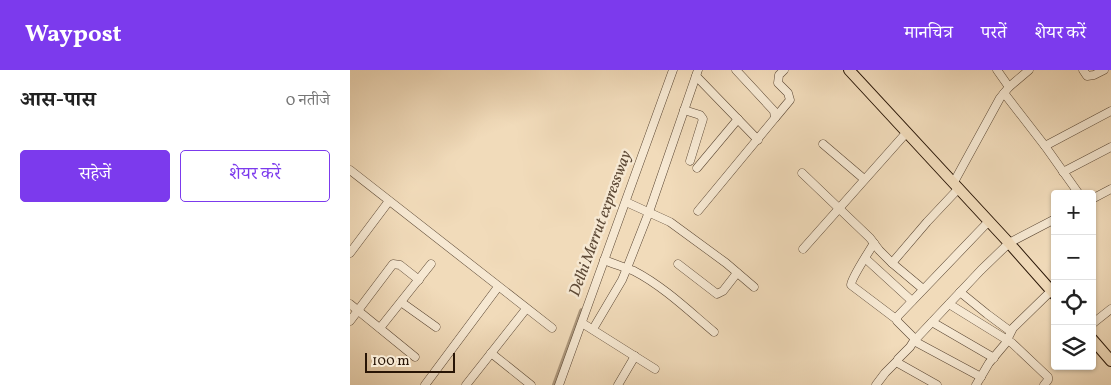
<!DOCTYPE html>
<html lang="hi">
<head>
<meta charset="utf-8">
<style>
	:root { --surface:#fff; --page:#f6f6f6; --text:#222; --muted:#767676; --line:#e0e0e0; --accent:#7c3aed }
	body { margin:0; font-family:Vollkorn,"Noto Serif Devanagari",serif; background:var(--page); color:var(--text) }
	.controls { position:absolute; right:15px; bottom:15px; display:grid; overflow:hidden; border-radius:5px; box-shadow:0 1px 4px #0004 }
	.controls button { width:45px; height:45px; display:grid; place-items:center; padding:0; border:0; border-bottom:1px solid var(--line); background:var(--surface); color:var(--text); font:25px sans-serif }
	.scale { position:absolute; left:15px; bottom:12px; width:90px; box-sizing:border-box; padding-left:5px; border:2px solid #281506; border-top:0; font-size:14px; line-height:18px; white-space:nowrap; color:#281506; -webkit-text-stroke:4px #f6e8d2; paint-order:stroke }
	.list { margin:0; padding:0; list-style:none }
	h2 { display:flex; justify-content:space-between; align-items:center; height:65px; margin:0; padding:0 20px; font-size:21px }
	h2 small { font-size:16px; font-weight:400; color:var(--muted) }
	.actions { display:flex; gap:10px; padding:15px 20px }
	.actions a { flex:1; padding:11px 0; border:1px solid var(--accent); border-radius:5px; text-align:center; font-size:18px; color:var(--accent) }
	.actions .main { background:var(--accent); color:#fff }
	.icon { flex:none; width:28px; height:28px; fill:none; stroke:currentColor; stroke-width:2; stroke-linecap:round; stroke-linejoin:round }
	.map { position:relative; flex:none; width:761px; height:315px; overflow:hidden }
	header { display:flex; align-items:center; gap:30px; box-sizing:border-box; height:70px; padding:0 25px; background:var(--accent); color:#fff }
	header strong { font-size:24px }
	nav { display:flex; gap:28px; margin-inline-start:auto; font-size:18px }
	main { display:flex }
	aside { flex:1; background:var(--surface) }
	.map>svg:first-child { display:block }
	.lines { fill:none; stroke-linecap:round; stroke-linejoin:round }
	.canal { stroke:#ad987d; stroke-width:6 }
	.minor-casing { stroke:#5a4633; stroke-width:9 }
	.major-casing { stroke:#281506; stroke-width:12 }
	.minor { stroke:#f6e8d2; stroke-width:8 }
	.major { stroke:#f1dbba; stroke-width:10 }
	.labels { text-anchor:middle; stroke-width:5; stroke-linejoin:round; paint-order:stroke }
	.water-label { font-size:16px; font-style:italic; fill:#5d4936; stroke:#f6e8d2 }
</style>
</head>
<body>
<header>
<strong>Waypost</strong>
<nav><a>मानचित्र</a><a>परतें</a><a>शेयर करें</a></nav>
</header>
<main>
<aside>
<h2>आस-पास<small>0 नतीजे</small></h2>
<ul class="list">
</ul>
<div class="actions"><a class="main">सहेजें</a><a>शेयर करें</a></div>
</aside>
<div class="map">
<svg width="761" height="315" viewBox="0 0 761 315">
	<rect width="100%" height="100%" fill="#f1dbba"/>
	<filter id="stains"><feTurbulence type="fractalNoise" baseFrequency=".004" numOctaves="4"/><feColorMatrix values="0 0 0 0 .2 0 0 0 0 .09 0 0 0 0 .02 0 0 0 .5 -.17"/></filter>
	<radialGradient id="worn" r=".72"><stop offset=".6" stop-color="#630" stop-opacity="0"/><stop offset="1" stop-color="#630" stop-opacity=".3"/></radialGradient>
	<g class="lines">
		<!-- canal -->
		<polyline class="canal" points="205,315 232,241"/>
		<defs>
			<g id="minor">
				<polyline points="647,0 659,17"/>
				<polyline points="733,0 737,6 744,5 754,0"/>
				<polyline points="346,6 408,70"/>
				<polyline points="654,23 695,76 729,124"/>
				<polyline points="334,40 350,45 353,49 340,91"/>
				<polyline points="425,48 440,30 438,23 428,13 429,5 434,0"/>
				<polyline points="473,74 514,109"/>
				<polyline points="695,76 761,41"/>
				<polyline points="347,98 388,49"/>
				<polyline points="0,100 202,258"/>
				<polyline points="713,102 761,77"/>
				<polyline points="452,103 520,168 529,180 542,193 573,219"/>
				<polyline points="604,112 650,28 659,17 679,0"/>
				<polyline points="742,129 761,119"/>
				<polyline points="276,132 320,152 376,193 404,217"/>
				<polyline points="348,141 425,48 424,41 386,0"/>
				<path d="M524,173C519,182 501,208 501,215L546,249"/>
				<polyline points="453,179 557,62"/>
				<polyline points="0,183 39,131"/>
				<polyline points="516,189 562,231"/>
				<path d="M254,190C264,194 274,197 284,201C313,216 339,241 364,262"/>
				<polyline points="542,193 577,152 609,118"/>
				<polyline points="328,194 367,224 373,221 387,203"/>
				<polyline points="610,222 637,244 660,261"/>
				<polyline points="51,232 86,257"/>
				<polyline points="0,234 65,287"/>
				<polyline points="599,234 662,273 698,307 698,310 694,315"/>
				<polyline points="0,251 43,194 50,195 69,210"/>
				<polyline points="582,252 644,288"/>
				<polyline points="232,253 305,299"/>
				<polyline points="742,254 761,239"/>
				<polyline points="30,258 81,194"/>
				<polyline points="243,259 272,210 277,198 299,142 348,0"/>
				<polyline points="141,283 181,315"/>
				<polyline points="631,307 564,271 631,200 659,173 705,149"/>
				<polyline points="75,315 148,217"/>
				<polyline points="116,315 176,239"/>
				<polyline points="209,315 323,0"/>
				<polyline points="268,315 285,286"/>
				<polyline points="526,315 535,303 547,291"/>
				<polyline points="587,315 548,293 548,289 560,277 565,269 547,251 547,247 639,151"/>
				<polyline points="626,315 639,293 655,274 663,258 701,221"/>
			</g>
			<g id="major">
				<polyline points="499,0 659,173 705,225"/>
				<polyline points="742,269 761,291"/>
			</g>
		</defs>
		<!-- minor casing -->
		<use href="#minor" class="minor-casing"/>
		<!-- major casing -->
		<use href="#major" class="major-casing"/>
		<!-- minor -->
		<use href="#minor" class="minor"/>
		<!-- major -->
		<use href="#major" class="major"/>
	</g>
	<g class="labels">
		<!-- water labels -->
		<g class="water-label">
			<text transform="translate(249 153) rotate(-70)" y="6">Delhi Merrut expressway</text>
		</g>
	</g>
	<rect width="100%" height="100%" filter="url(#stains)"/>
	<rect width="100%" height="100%" fill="url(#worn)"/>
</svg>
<div class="controls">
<button>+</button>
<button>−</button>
<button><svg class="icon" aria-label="locate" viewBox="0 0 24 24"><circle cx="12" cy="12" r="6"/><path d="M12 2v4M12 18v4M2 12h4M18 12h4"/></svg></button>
<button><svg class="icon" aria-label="layers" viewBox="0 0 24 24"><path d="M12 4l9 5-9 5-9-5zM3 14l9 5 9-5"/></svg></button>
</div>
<div class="scale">100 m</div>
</div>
</main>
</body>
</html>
